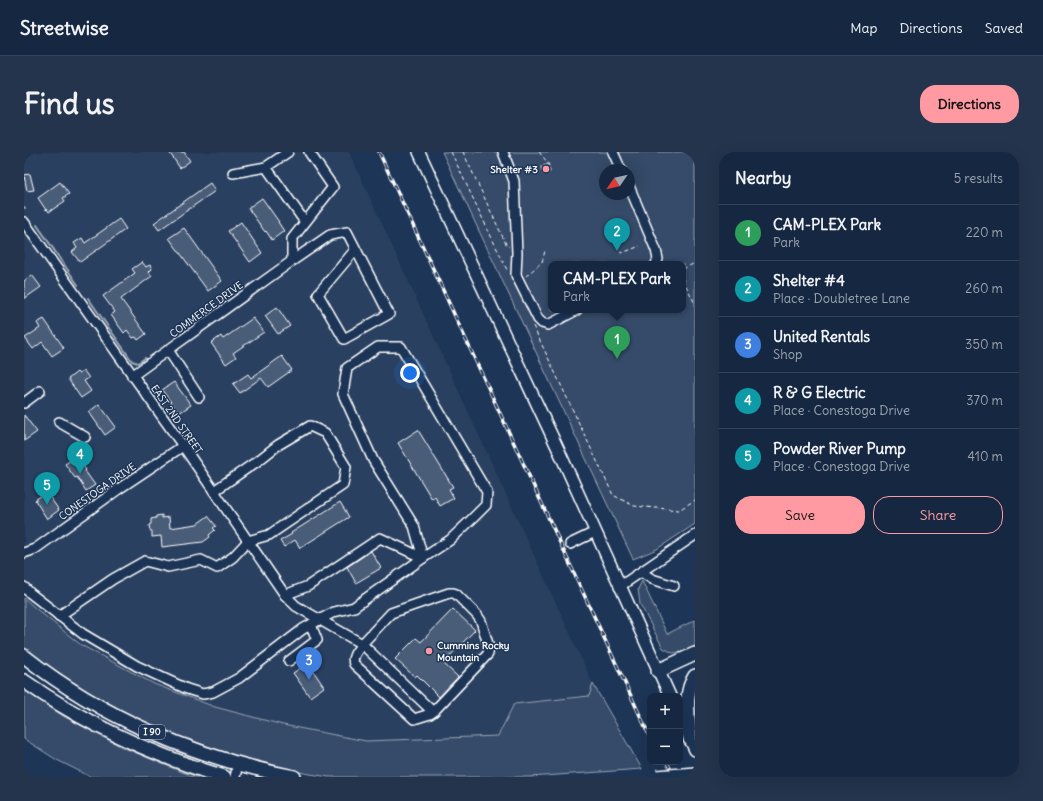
<!DOCTYPE html>
<html lang="en">
<head>
<meta charset="utf-8">
<style>
	:root { --surface:#162841; --page:#23344c; --text:#f1f3f6; --muted:#9ea6b1; --line:#35445a; --accent:#ff9aa2 }
	body { margin:0; font-family:Delius,sans-serif; background:var(--page); color:var(--text) }
	.controls { position:absolute; right:12px; bottom:12px; display:grid; overflow:hidden; border-radius:8px; box-shadow:0 4px 16px #0002 }
	.controls button { width:36px; height:36px; display:grid; place-items:center; padding:0; border:0; border-bottom:1px solid var(--line); background:var(--surface); color:var(--text); font:20px sans-serif }
	.compass { position:absolute; left:575px; top:12px; width:36px; height:36px; border-radius:50%; background:var(--surface); box-shadow:0 4px 16px #0002; rotate:236deg }
	.you { position:absolute; left:386px; top:221px; width:14px; height:14px; margin:-10px; border:3px solid #fff; border-radius:50%; background:#1a73e8; box-shadow:0 0 0 6px #1a73e833 }
	.badge { display:grid; place-items:center; width:26px; height:26px; border-radius:50%; background:var(--accent); color:#fff; font-size:13px; font-weight:700 }
	.pin { position:absolute; translate:-50% -33px; filter:drop-shadow(0 1px 2px #0008) }
	.pin::after { content:''; position:absolute; top:21px; width:14px; height:12px; background:inherit; clip-path:polygon(0 0,100% 0,50% 100%) }
	.popup { position:absolute; left:524px; top:109px; width:138px; height:52px; box-sizing:border-box; display:grid; place-content:center; border-radius:8px; background:var(--surface); filter:drop-shadow(0 1px 3px #0005); font-size:13px; white-space:nowrap; color:var(--muted) }
	.popup b { font-size:15px; color:var(--text) }
	.popup::after { content:''; position:absolute; left:50%; top:100%; margin-left:-8px; border:8px solid transparent; border-top-color:var(--surface) }
	.list { margin:0; padding:0; list-style:none }
	h2 { display:flex; justify-content:space-between; align-items:center; height:52px; margin:0; padding:0 16px; font-size:17px }
	h2 small { font-size:13px; font-weight:400; color:var(--muted) }
	.list li { display:grid; grid-template-columns:26px 1fr auto; gap:12px; align-items:center; box-sizing:border-box; height:56px; padding:0 16px; border-top:1px solid var(--line) }
	.list b { display:block; font-size:15px; white-space:nowrap }
	.list p { margin:0; font-size:13px; white-space:nowrap; color:var(--muted) }
	.list em { font-size:13px; font-style:normal; color:var(--muted) }
	.actions { display:flex; gap:8px; padding:12px 16px }
	.actions a { flex:1; padding:9px 0; border:1px solid var(--accent); border-radius:16px; text-align:center; font-size:14px; color:var(--accent) }
	.actions .main { background:var(--accent); color:#111 }
	.map { position:relative; flex:none; width:671px; height:625px; overflow:hidden; border-radius:16px }
	header { display:flex; align-items:center; gap:24px; box-sizing:border-box; height:56px; padding:0 20px; background:var(--surface); border-bottom:1px solid var(--line) }
	header strong { font-size:19px }
	nav { display:flex; gap:22px; margin-inline-start:auto; font-size:14px }
	.intro { display:flex; align-items:center; justify-content:space-between; box-sizing:border-box; height:96px; padding:0 24px }
	h1 { margin:0; font-size:28px }
	.button { padding:10px 18px; border-radius:16px; background:var(--accent); color:#111; font-size:14px; font-weight:700 }
	main { display:flex; gap:24px; padding:0 24px }
	aside { flex:1; background:var(--surface); border-radius:16px; box-shadow:0 4px 16px #0002 }
	.map>svg:first-child { display:block }
	.built { fill:#2a4161 }
	.green { fill:#364b69; stroke:#9aa5b4; fill-rule:evenodd }
	.lines { fill:none; stroke-linecap:round; stroke-linejoin:round }
	.stream { stroke:#a0aab8; stroke-width:2 }
	.building { fill:#4a5d79; stroke:#fff }
	.minor-casing { stroke:#fff; stroke-width:12 }
	.major-casing { stroke:#fff; stroke-width:14 }
	.highway-casing { stroke:#fff; stroke-width:16 }
	.path { stroke:#fff; stroke-width:1; stroke-dasharray:4 3; stroke-linecap:butt }
	.minor { stroke:#1d3557; stroke-width:9 }
	.major { stroke:#1d3557; stroke-width:11 }
	.highway { stroke:#1d3557; stroke-width:13 }
	.rail-casing { stroke:#fff; stroke-width:3.5 }
	.rail { stroke:#1d3557; stroke-width:2; stroke-dasharray:6; stroke-linecap:butt }
	.highway-bridge-casing { stroke:#fff; stroke-width:16; stroke-linecap:butt }
	.highway-bridge { stroke:#1d3557; stroke-width:13 }
	.poi-dot { fill:#ff9aa2; stroke:#1d3557; stroke-width:1.5 }
	.labels { text-anchor:middle; stroke-width:3; stroke-linejoin:round; paint-order:stroke }
	.shield { fill:#1d3557; stroke:#bbc2cd; stroke-width:1 }
	.shield-label { font-size:9px; font-weight:bold; fill:#fff }
	.poi-label { font-size:10px; font-weight:bold; fill:#fff; stroke:#1d3557; text-anchor:end }
	.street-label { font-size:10px; fill:#fff; stroke:#1d3557 }
</style>
</head>
<body>
<header>
<strong>Streetwise</strong>
<nav><a>Map</a><a>Directions</a><a>Saved</a></nav>
</header>
<div class="intro"><h1>Find us</h1><a class="button">Directions</a></div>
<main>
<div class="map">
<svg width="671" height="625" viewBox="0 0 671 625">
	<rect width="100%" height="100%" fill="#1d3557"/>
	<filter id="ink" filterUnits="userSpaceOnUse"><feTurbulence type="fractalNoise" baseFrequency=".025" numOctaves="2"/><feDisplacementMap in="SourceGraphic" scale="8" xChannelSelector="R" yChannelSelector="G"/><feConvolveMatrix kernelMatrix="1 2 1 2 8 2 1 2 1" color-interpolation-filters="sRGB"/></filter>
	<g filter="url(#ink)">
		<!-- built -->
		<polygon class="built" points="0,0 325,0 569,532 566,544 490,552 474,584 342,589 259,573 191,555 130,532 57,493 11,456 0,446"/>
		<!-- green -->
		<g class="green">
			<path d="M418,0H671V372L633,397L609,407ZM581,18H605V42H581ZM527,112H659V158H527Z"/>
			<polygon points="618,429 643,482 671,468 671,495 663,499 649,501 639,496 616,452 614,437"/>
			<polygon points="0,446 11,456 57,493 130,532 191,555 259,573 342,589 474,584 490,552 565,544 569,532 618,617 506,625 305,625 280,621 217,606 155,584 127,573 76,547 50,532 22,513 0,495"/>
			<polygon points="0,538 39,564 98,595 158,620 174,625 67,625 33,608 0,587"/>
		</g>
		<g class="lines">
			<!-- stream -->
			<g class="stream">
				<polyline points="0,55 1,56"/>
				<polyline points="13,73 54,133"/>
				<polyline points="64,146 108,209 114,211 121,206 122,207"/>
			</g>
		</g>
		<!-- building -->
		<g class="building">
			<polygon points="145,0 160,0 166,9 156,16"/>
			<polygon points="6,22 10,38 3,39 0,23"/>
			<polygon points="36,30 45,42 39,46 41,49 25,60 23,57 22,58 14,46"/>
			<polygon points="186,31 191,39 135,78 130,71"/>
			<polygon points="238,46 255,70 254,70 260,79 248,88 242,79 241,80 224,56"/>
			<polygon points="95,67 102,77 56,110 48,100 53,96 50,91 58,86 61,91"/>
			<polygon points="217,70 238,101 226,110 204,79"/>
			<polygon points="160,76 198,129 184,139 145,86"/>
			<polygon points="118,110 122,115 126,113 128,117 125,120 128,124 97,147 122,182 114,188 112,185 109,186 103,178 100,181 87,163 91,160 79,144 111,121 108,117"/>
			<polygon points="8,123 17,135 0,147 0,129"/>
			<polygon points="253,155 266,174 254,182 241,164"/>
			<polygon points="229,166 240,180 209,201 212,205 202,212 187,191 197,184 199,187"/>
			<polygon points="20,167 40,196 28,204 18,190 9,197 1,186 16,176 13,171"/>
			<polygon points="258,204 268,218 244,235 237,226 216,241 209,232 224,222 227,226"/>
			<polygon points="60,219 65,226 60,229 67,239 57,246 44,227 53,220 55,222"/>
			<polygon points="150,230 167,253 155,261 138,238"/>
			<polygon points="75,252 92,275 81,283 65,260"/>
			<polygon points="0,263 13,280 0,289"/>
			<polygon points="394,278 429,335 425,337 430,346 416,354 411,345 408,347 374,291"/>
			<polygon points="53,304 62,318 61,319 71,333 62,339 53,325 51,326 41,312"/>
			<polygon points="22,340 35,358 23,367 11,348"/>
			<polygon points="316,350 325,365 276,396 271,388 260,395 256,389 268,382 267,381"/>
			<polygon points="138,363 138,366 145,365 146,376 173,372 184,364 192,374 189,376 191,378 185,383 186,385 179,390 138,395 137,384 128,385 128,379 126,379 125,373 127,372 127,367 132,366 132,364"/>
			<polygon points="347,399 357,416 332,431 323,415"/>
			<polygon points="429,457 451,478 419,511 434,525 415,545 393,523 391,525 371,507 392,486 397,490"/>
			<polygon points="284,511 300,535 286,545 269,521"/>
		</g>
		<g class="lines">
			<defs>
				<g id="minor">
					<polyline points="264,0 242,15 281,70"/>
					<polyline points="479,0 490,29 493,101 492,123 514,167 518,171 524,173 553,158"/>
					<polyline points="589,0 597,18"/>
					<polyline points="209,21 242,15"/>
					<polyline points="605,34 632,98 634,107 632,112"/>
					<path d="M0,70L159,294L261,443L272,454L338,492C334,498 327,504 330,512L390,567L406,562L409,560L464,502L465,495L457,469L453,463L432,442L429,441H425L367,461L338,492L409,560"/>
					<polyline points="268,109 268,87 309,35 285,0"/>
					<polyline points="144,198 175,245"/>
					<polyline points="108,224 268,109 306,83 323,80 365,162 320,187 294,142 331,98"/>
					<polyline points="0,251 16,239"/>
					<polyline points="35,270 61,285"/>
					<polyline points="546,392 571,380"/>
					<polyline points="0,401 11,397 96,336 159,294"/>
					<polyline points="617,420 628,427 650,434"/>
					<polyline points="0,435 6,441 59,482 113,514 163,537 179,542 189,540 215,526 279,477 295,468 310,460 330,455 399,406 426,388 449,366 462,353 463,340 377,195 354,195 323,216 319,242 349,308 390,374 399,406"/>
					<polyline points="595,435 671,383"/>
					<polyline points="261,443 284,434 356,386 399,406"/>
					<polyline points="35,464 89,427 121,409 144,415 177,408 193,416 209,405 224,389 245,383 319,333 322,315 301,281 286,274 254,293 235,308 190,339"/>
					<polyline points="265,509 293,488 287,473"/>
					<polyline points="211,625 214,612"/>
				</g>
				<g id="major">
					<polyline points="395,0 535,299 646,544"/>
					<polyline points="656,566 671,598"/>
				</g>
				<g id="highway">
					<path d="M0,504C78,566 173,606 270,625"/>
					<polyline points="634,519 671,502"/>
					<path d="M0,529C61,572 129,603 200,625"/>
					<path d="M666,587C665,567 659,542 671,524"/>
				</g>
			</defs>
			<!-- minor casing -->
			<use href="#minor" class="minor-casing"/>
			<!-- major casing -->
			<use href="#major" class="major-casing"/>
			<!-- highway casing -->
			<use href="#highway" class="highway-casing"/>
			<!-- path -->
			<g class="path">
				<polyline points="427,0 484,120"/>
				<polyline points="439,0 482,92 485,95"/>
				<polyline points="515,0 524,11 524,13 525,13 526,20 518,21 517,14 524,13"/>
				<polyline points="596,100 598,101 616,94"/>
				<polyline points="659,117 671,111"/>
				<polyline points="502,124 518,110 521,99"/>
				<polyline points="659,127 671,152"/>
				<polyline points="509,174 589,343 610,354 655,358 671,348"/>
			</g>
			<!-- minor -->
			<use href="#minor" class="minor"/>
			<!-- major -->
			<use href="#major" class="major"/>
			<!-- highway -->
			<use href="#highway" class="highway"/>
			<defs>
				<g id="rail">
					<polyline points="355,0 626,585"/>
					<polyline points="643,610 650,625"/>
				</g>
			</defs>
			<!-- rail casing -->
			<use href="#rail" class="rail-casing"/>
			<!-- rail -->
			<use href="#rail" class="rail"/>
			<defs>
				<polyline id="highway-bridge" points="633,625 671,622"/>
			</defs>
			<!-- highway-bridge casing -->
			<use href="#highway-bridge" class="highway-bridge-casing"/>
			<!-- highway-bridge -->
			<use href="#highway-bridge" class="highway-bridge"/>
		</g>
	</g>
	<!-- markers -->
	<g class="poi-dot">
		<circle cx="522" cy="17" r="4"/>
		<circle cx="405" cy="499" r="4"/>
	</g>
	<g class="labels">
		<!-- shield labels -->
		<rect class="shield" x="115" y="573" width="26" height="14" rx="3"/>
		<g class="shield-label">
			<text x="128" y="583">I 90</text>
		</g>
		<!-- poi labels -->
		<g class="poi-label">
			<text x="514" y="21">Shelter #3</text>
			<text x="413" y="497" text-anchor="start">Cummins Rocky<tspan x="413" dy="12">Mountain</tspan></text>
		</g>
		<!-- street labels -->
		<g class="street-label">
			<text transform="translate(182 157) rotate(-36)" y="4">COMMERCE DRIVE</text>
			<text transform="translate(153 267) rotate(55)" y="4">EAST 2ND STREET</text>
			<text transform="translate(73 339) rotate(-35)" y="4">CONESTOGA DRIVE</text>
		</g>
	</g>
</svg>
<div class="controls">
<button>+</button>
<button>−</button>
</div>
<svg class="compass" viewBox="-18 -18 36 36"><path d="M0-13l5 13h-10z" fill="#e53935"/><path d="M0 13l5-13h-10z" fill="#9ea6b1"/></svg>
<div class="you"></div>
<div class="pin badge" style="left:593px;top:207px;background:#2e9e5b">1</div>
<div class="popup"><b>CAM-PLEX Park</b>Park</div>
<div class="pin badge" style="left:593px;top:99px;background:#0f9aa8">2</div>
<div class="pin badge" style="left:285px;top:528px;background:#3f7fe0">3</div>
<div class="pin badge" style="left:56px;top:322px;background:#0f9aa8">4</div>
<div class="pin badge" style="left:23px;top:353px;background:#0f9aa8">5</div>
</div>
<aside>
<h2>Nearby<small>5 results</small></h2>
<ul class="list">
<li><span class="badge" style="background:#2e9e5b">1</span><div><b>CAM-PLEX Park</b><p>Park</p></div><em>220 m</em></li>
<li><span class="badge" style="background:#0f9aa8">2</span><div><b>Shelter #4</b><p>Place · Doubletree Lane</p></div><em>260 m</em></li>
<li><span class="badge" style="background:#3f7fe0">3</span><div><b>United Rentals</b><p>Shop</p></div><em>350 m</em></li>
<li><span class="badge" style="background:#0f9aa8">4</span><div><b>R &amp; G Electric</b><p>Place · Conestoga Drive</p></div><em>370 m</em></li>
<li><span class="badge" style="background:#0f9aa8">5</span><div><b>Powder River Pump</b><p>Place · Conestoga Drive</p></div><em>410 m</em></li>
</ul>
<div class="actions"><a class="main">Save</a><a>Share</a></div>
</aside>
</main>
</body>
</html>
